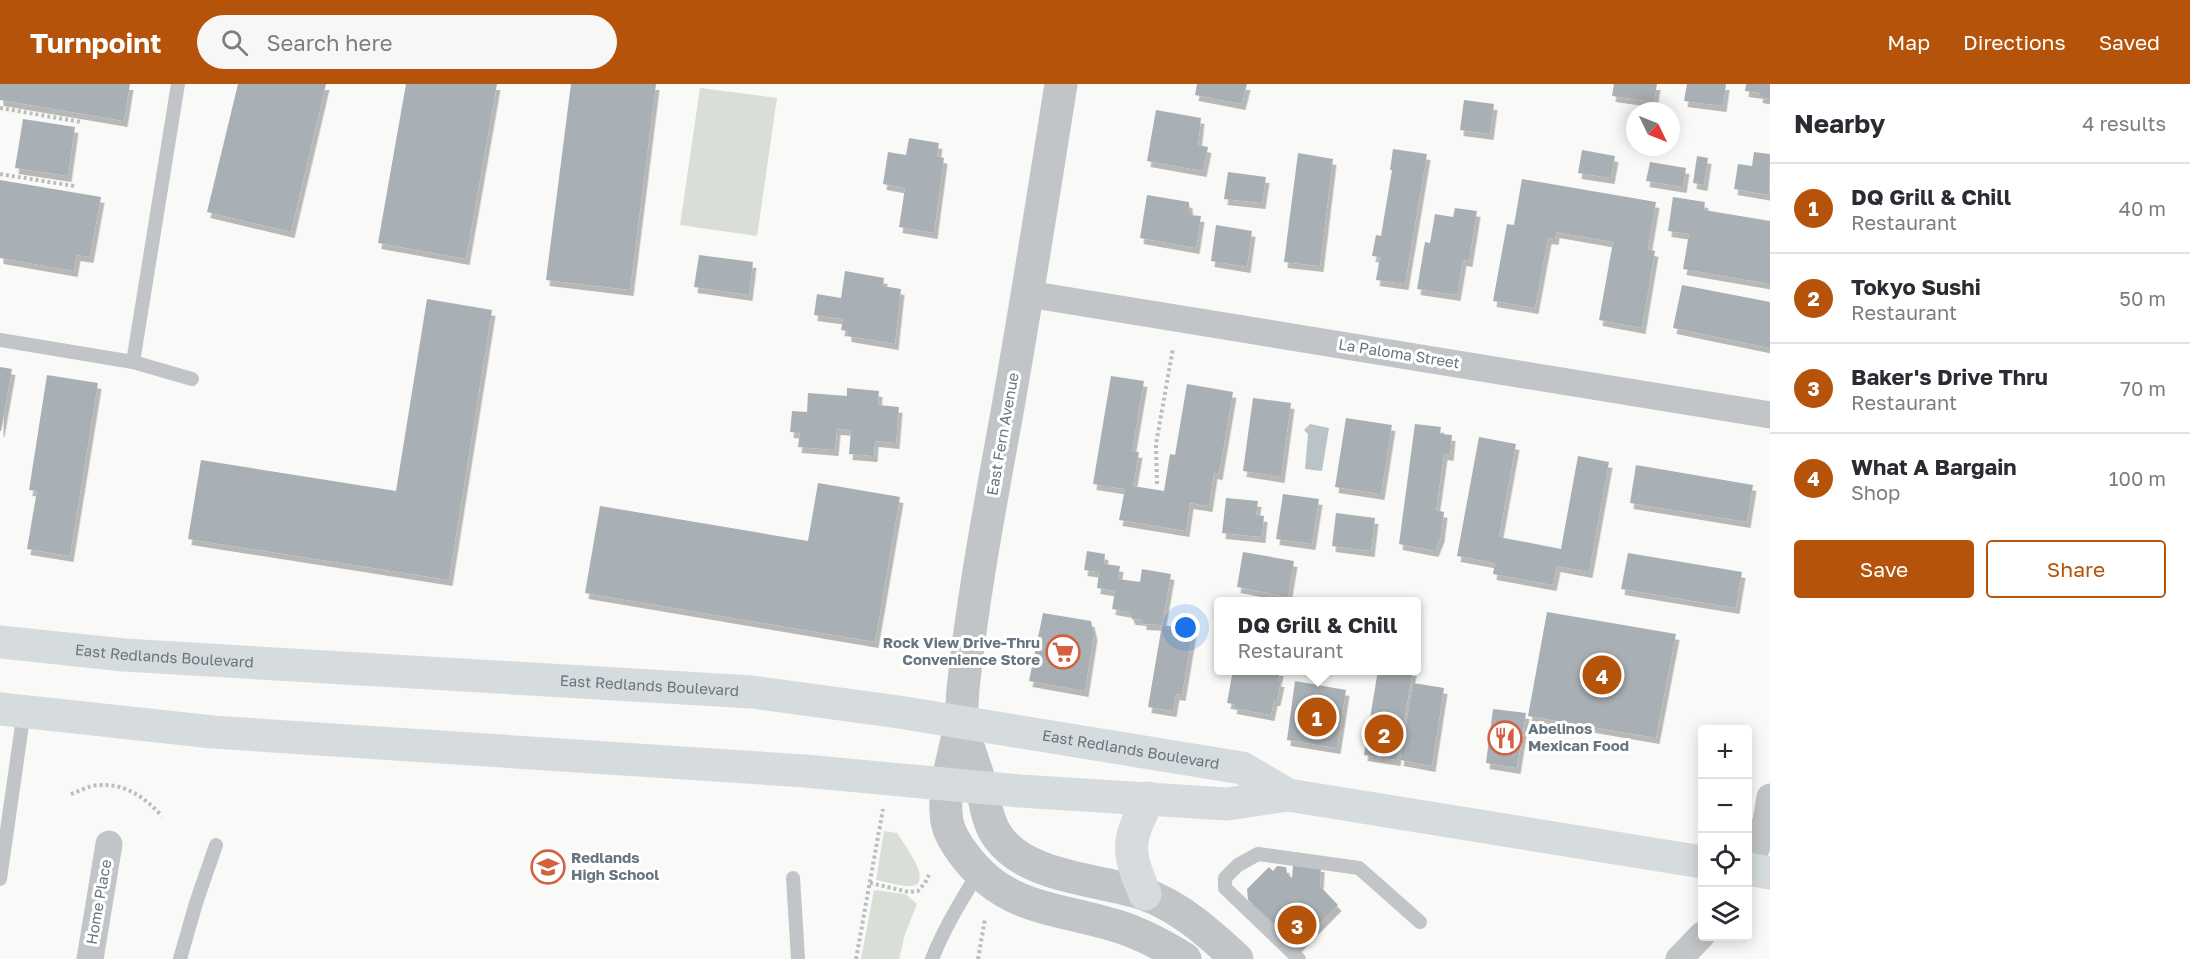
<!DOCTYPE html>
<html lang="en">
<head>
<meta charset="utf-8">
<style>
	:root { --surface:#fff; --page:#f7f7f7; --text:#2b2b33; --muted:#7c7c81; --line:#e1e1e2; --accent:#b45309 }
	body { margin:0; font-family:"Golos Text",sans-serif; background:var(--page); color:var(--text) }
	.controls { position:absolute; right:18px; bottom:18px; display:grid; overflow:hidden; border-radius:6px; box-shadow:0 3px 15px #0003 }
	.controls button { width:54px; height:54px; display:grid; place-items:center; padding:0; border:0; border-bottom:2px solid var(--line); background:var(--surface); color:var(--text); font:30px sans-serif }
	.compass { position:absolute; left:1626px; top:18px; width:54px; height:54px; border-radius:50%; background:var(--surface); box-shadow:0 3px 15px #0003; rotate:133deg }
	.you { position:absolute; left:1186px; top:544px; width:21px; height:21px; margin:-15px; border:4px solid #fff; border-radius:50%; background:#1a73e8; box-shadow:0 0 0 9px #1a73e833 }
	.badge { display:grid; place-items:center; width:39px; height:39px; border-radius:50%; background:var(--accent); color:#fff; font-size:20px; font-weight:700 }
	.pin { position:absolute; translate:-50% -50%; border:3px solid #fff; box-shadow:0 2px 6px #0006 }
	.popup { position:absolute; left:1214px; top:513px; width:207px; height:78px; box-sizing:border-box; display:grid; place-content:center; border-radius:6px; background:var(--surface); filter:drop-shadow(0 2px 4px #0005); font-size:20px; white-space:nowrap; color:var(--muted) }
	.popup b { font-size:22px; color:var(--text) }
	.popup::after { content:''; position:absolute; left:50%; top:100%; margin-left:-12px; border:12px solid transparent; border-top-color:var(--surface) }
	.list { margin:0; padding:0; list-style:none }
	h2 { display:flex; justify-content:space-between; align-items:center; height:78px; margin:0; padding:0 24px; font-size:26px }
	h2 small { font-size:20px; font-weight:400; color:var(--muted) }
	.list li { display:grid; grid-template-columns:39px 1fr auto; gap:18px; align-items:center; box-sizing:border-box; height:90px; padding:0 24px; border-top:2px solid var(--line) }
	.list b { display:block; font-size:22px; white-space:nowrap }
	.list p { margin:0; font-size:20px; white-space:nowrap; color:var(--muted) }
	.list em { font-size:20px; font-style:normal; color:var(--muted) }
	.actions { display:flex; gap:12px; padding:18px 24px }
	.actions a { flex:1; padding:14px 0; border:2px solid var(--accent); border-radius:6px; text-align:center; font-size:21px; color:var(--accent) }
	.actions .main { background:var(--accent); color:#fff }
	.icon { flex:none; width:33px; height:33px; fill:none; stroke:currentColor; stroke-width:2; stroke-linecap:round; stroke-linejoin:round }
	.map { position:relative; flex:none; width:1770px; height:875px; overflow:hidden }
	header { display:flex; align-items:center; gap:36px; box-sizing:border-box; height:84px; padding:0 30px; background:var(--accent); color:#fff }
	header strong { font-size:28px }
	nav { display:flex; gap:33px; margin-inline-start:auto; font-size:21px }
	.search { width:420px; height:54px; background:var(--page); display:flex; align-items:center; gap:15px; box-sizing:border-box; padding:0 21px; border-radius:33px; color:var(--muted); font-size:22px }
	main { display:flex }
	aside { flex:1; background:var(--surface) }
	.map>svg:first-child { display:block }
	.green { fill:#d9ded7 }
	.water { fill:#bac4c8 }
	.building { fill:#a9b0b5; filter:url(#shadow) }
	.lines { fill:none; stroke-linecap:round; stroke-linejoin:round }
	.path { stroke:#bbbec0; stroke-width:4; stroke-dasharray:3 3; stroke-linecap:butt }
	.service { stroke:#c1c5c8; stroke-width:14 }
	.minor { stroke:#c1c5c8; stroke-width:27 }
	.tertiary { stroke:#c1c5c8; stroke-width:33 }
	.primary { stroke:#d6dbde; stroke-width:33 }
	.labels { text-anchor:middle; stroke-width:6; stroke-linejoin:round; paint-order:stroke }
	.street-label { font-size:15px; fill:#66757f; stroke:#fff }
	.poi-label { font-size:15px; font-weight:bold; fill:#66757f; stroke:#fff; text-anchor:start }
</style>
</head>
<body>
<header>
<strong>Turnpoint</strong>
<div class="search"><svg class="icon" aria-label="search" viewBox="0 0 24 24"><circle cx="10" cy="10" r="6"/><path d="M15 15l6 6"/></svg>Search here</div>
<nav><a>Map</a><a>Directions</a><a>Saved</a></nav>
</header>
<main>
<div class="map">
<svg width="1770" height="875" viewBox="0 0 1770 875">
	<defs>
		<filter id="shadow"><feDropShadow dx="3.5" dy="6" stdDeviation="0" flood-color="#0004"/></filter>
	</defs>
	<rect width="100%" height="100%" fill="#f9f9f7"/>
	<!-- green -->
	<g class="green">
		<polygon points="700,4 777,14 757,152 680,141"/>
		<path d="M884,747L897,749C903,759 937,802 909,802C899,802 887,798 876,796Z"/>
		<polygon points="874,806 905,810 917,820 905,850 899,875 861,875"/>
	</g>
	<!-- water -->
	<polygon class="water" points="1310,340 1329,344 1322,387 1305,385 1308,350 1304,346"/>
	<!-- building -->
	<g class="building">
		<polygon points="0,0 130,0 124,37 0,16"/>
		<polygon points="238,0 326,0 291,148 207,128"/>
		<polygon points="406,0 497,0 466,175 378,159"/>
		<polygon points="571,0 656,0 630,206 546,196"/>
		<polygon points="1197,0 1247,0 1242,20 1195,11"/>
		<polygon points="1614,0 1657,0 1654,18 1612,12"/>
		<polygon points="1687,0 1726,0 1723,22 1684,17"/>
		<polygon points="1746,0 1770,0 1770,15 1759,13 1760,9 1745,7"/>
		<polygon points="1464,16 1494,20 1490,50 1460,46"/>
		<polygon points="1156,26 1201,34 1198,61 1208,63 1203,87 1147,77"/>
		<polygon points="23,35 75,43 68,92 15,84"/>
		<polygon points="909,54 939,59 937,72 944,74 934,149 899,143 905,104 883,100 888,68 906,71"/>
		<polygon points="1393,65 1427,70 1405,200 1376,196 1380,173 1372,172 1376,151 1381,152 1392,86 1390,86"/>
		<polygon points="1582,66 1615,72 1611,94 1578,89"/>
		<polygon points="1754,68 1770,70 1769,111 1734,105 1738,80 1752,82"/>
		<polygon points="1298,69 1333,75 1320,182 1284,178"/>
		<polygon points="1697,72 1708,74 1704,101 1693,99"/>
		<polygon points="1650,78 1686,84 1683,103 1646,97"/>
		<polygon points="1228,88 1266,93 1262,119 1224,115"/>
		<polygon points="1522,95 1656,118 1648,165 1655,167 1642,244 1599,236 1613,158 1556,148 1555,155 1548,154 1535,224 1493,217 1507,140 1514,141"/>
		<polygon points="0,96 101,113 90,173 77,171 74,187 0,174"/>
		<polygon points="1147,111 1189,118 1190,131 1201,132 1196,164 1140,154"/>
		<polygon points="1673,113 1705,118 1704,126 1770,137 1770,200 1683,185 1689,150 1668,147"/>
		<polygon points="1455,124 1477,127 1469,177 1463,176 1457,211 1417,205 1425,158 1430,159 1435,130 1453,133"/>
		<polygon points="1216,141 1252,147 1247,183 1211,177"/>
		<polygon points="699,171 753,178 749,211 694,203"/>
		<polygon points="845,187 884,194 883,202 901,205 895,260 848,252 848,247 841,246 843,235 814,231 817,210 841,214"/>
		<polygon points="1682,201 1770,218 1770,264 1673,244"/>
		<polygon points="427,215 492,226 449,496 188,455 201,376 396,407"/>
		<polygon points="0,283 12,285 1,347 0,347"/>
		<polygon points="47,291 98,299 70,472 27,465 37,407 29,406"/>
		<polygon points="1111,292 1144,297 1132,367 1139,368 1133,402 1164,407 1170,370 1175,371 1187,300 1233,308 1219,390 1214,389 1209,422 1190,419 1186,447 1119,436 1125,405 1093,400"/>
		<polygon points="847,304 879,307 878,321 899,323 896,359 875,357 874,372 849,370 851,346 837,345 835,366 798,363 800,349 790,348 792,327 807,328 808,309 847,312"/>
		<polygon points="1253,314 1291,319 1281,393 1243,387"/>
		<polygon points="1346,334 1392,341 1381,410 1335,403"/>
		<polygon points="1415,340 1441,343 1440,350 1452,351 1450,371 1444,370 1436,426 1444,428 1441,452 1435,467 1399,460"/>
		<polygon points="1479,353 1516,360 1499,453 1561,465 1578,372 1609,378 1589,488 1557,482 1553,501 1493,490 1495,479 1457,472"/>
		<polygon points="1636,381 1753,401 1747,438 1630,419"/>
		<polygon points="818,399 900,413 875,558 585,509 600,422 808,457"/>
		<polygon points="1283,410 1319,415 1312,460 1276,455"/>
		<polygon points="1226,414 1258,417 1256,431 1264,432 1262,453 1222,449"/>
		<polygon points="1336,429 1375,434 1371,467 1332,462"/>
		<polygon points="1087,467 1105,470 1104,480 1120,482 1118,495 1140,498 1142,485 1171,490 1162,541 1143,540 1143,536 1132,535 1129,528 1112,525 1115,507 1097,504 1099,488 1084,486"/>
		<polygon points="1243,468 1294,477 1288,513 1237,503"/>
		<polygon points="1628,469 1742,488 1736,524 1621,505"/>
		<polygon points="1547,528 1676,550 1656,654 1528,632"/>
		<polygon points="1043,529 1091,537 1094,550 1085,607 1029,597"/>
		<polygon points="1162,541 1193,546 1182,611 1176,610 1173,627 1148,623"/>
		<polygon points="1233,586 1280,586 1278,597 1281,597 1277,616 1274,616 1271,631 1233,624 1234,620 1227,619"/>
		<polygon points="1378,586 1413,586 1397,676 1364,671"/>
		<polygon points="1295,597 1346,606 1337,664 1287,656"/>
		<polygon points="1413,599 1444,604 1432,682 1400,676"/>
		<polygon points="1493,625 1526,629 1517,684 1486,679"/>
		<polygon points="1293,781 1321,782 1320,802 1338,821 1298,862 1248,816 1247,805 1269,783 1273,787 1277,782 1286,783 1287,789 1292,794"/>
	</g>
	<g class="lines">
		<!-- path -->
		<g class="path">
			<polyline points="0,24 81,38"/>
			<polyline points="0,90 74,102"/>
			<polyline points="1157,400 1156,360 1173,264"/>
			<path d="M71,710C80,707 90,701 99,701C127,700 144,713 162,732"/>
			<polyline points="870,799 909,808 918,807 925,799 929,791"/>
			<polyline points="856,875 883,725"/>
			<polyline points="978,875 985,835"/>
		</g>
		<!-- service -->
		<g class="service">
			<polyline points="0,256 133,278 178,0"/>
			<polyline points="133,278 192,295"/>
			<polyline points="793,794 798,875"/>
			<polyline points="0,795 24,627"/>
			<polyline points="180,875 196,819 216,761"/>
			<path d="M932,875C944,844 961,816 979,788"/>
			<polyline points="1299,875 1225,804 1225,794 1238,781 1258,770 1359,784 1420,838"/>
		</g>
		<!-- minor -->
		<g class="minor">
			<polyline points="1028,210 1770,331"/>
			<polyline points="1748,788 1766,737 1770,713"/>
			<polyline points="90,875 109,760"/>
			<polyline points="1679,875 1702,851"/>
		</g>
		<!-- tertiary -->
		<g class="tertiary">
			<path d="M1061,0C1044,108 1027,215 1008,323C991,417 973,510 963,605C962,617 962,629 960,641C955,670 944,699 946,728C946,740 951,752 958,762C999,824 1047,822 1110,840C1137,847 1161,860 1185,875"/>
			<path d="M961,641C967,661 975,681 981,702C986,719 987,738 998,753C1027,794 1099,795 1144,810C1179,822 1210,850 1237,875"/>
		</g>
		<!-- primary -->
		<g class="primary">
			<path id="s1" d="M0,558L124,571L752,608L899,628L1242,684L1288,711"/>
			<polyline points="0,625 213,648 805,687 1020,707 1227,720 1288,711 1702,778"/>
			<polyline points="1748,785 1770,789"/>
			<path d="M1145,810C1126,765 1127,758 1149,714"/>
		</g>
	</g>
	<!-- icons -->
	<defs>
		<symbol id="supermarket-ring" viewBox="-11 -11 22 22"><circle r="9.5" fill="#fff" stroke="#d3603e" stroke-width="1.5"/><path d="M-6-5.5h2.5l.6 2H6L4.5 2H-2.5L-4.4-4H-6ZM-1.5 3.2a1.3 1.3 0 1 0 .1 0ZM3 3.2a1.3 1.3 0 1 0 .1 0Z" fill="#d3603e"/></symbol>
		<symbol id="restaurant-ring" viewBox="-11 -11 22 22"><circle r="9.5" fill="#fff" stroke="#d3603e" stroke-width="1.5"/><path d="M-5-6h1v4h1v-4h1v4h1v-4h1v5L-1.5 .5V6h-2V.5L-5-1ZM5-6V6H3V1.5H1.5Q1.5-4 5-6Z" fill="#d3603e"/></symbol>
		<symbol id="school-ring" viewBox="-11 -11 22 22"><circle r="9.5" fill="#fff" stroke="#d3603e" stroke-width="1.5"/><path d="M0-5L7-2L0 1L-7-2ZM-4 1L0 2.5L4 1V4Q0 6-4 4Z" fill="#d3603e"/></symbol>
	</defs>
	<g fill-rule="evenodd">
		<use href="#supermarket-ring" x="1044" y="549" width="38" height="38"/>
		<use href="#restaurant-ring" x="1486" y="635" width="38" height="38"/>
		<use href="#school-ring" x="529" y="764" width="38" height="38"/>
	</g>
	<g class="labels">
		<!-- street labels -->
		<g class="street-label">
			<text transform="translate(1399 270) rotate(9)" y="5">La Paloma Street</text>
			<text transform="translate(1003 350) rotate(-80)" y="5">East Fern Avenue</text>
			<text dy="5" stroke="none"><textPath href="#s1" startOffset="165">East Redlands Boulevard</textPath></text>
			<text dy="5" stroke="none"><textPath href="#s1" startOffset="651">East Redlands Boulevard</textPath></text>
			<text dy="5" stroke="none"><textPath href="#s1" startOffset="1137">East Redlands Boulevard</textPath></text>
			<text transform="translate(99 818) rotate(-80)" y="5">Home Place</text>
		</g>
		<!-- poi labels -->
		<g class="poi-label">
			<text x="1040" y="564" text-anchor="end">Rock View Drive-Thru<tspan x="1040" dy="17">Convenience Store</tspan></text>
			<text x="1528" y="650">Abelinos<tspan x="1528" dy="17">Mexican Food</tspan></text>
			<text x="571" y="779">Redlands<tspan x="571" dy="17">High School</tspan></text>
		</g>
	</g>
</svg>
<div class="controls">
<button>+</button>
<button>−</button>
<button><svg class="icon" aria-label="locate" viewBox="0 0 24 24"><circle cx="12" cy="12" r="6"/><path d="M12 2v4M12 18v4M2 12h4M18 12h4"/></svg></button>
<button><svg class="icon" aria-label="layers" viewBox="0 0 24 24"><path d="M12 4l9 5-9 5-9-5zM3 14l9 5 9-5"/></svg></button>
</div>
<svg class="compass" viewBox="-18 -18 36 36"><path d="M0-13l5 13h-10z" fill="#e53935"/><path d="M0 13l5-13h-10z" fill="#7c7c81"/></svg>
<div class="you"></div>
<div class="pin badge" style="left:1317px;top:633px">1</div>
<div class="popup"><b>DQ Grill &amp; Chill</b>Restaurant</div>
<div class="pin badge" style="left:1384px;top:650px">2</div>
<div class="pin badge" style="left:1297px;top:841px">3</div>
<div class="pin badge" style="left:1602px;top:591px">4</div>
</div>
<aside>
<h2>Nearby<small>4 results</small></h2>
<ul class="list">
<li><span class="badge">1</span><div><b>DQ Grill &amp; Chill</b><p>Restaurant</p></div><em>40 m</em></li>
<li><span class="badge">2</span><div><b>Tokyo Sushi</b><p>Restaurant</p></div><em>50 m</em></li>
<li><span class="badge">3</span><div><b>Baker's Drive Thru</b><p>Restaurant</p></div><em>70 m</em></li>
<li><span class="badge">4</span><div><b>What A Bargain</b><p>Shop</p></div><em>100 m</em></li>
</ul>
<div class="actions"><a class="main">Save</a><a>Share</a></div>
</aside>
</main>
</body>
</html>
